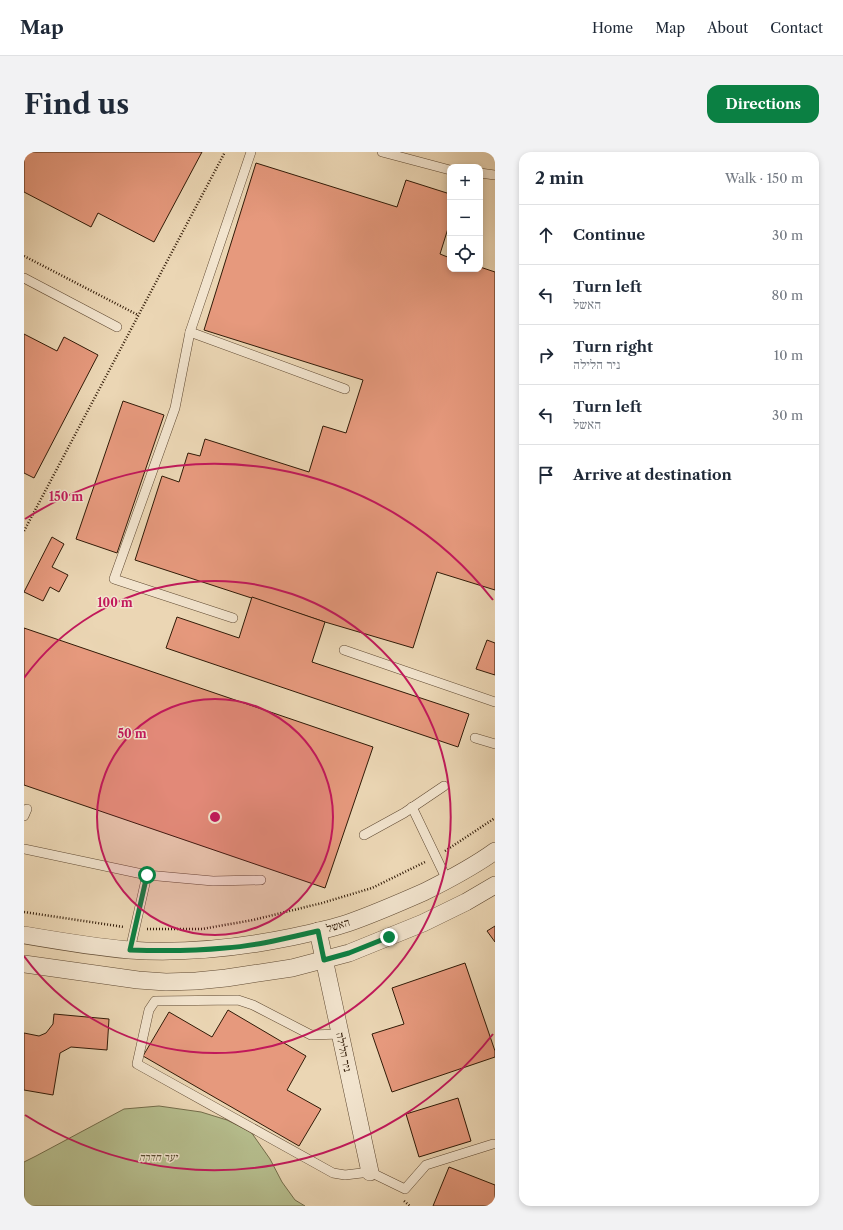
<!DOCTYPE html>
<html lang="en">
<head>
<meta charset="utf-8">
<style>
	:root { --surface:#fff; --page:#f2f2f3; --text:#1f2937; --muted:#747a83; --line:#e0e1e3; --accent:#0b8043 }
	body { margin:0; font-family:"Libre Caslon Text","Frank Ruhl Libre",serif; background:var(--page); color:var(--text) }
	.controls { position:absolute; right:12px; top:12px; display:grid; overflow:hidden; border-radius:8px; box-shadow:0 2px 6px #0003 }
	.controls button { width:36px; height:36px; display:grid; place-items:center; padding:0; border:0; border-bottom:1px solid var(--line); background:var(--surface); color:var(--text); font:20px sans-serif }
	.stop { position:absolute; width:12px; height:12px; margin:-9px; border:3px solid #0b8043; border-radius:50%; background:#fff }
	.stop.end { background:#0b8043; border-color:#fff; box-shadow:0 1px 4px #0008 }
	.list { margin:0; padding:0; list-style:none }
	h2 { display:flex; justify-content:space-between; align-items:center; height:52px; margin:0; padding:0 16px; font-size:17px }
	h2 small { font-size:13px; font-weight:400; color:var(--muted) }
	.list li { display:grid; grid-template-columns:26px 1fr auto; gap:12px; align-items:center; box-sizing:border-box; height:60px; padding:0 16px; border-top:1px solid var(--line) }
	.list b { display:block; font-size:15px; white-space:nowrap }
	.list p { margin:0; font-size:13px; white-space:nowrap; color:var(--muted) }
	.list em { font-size:13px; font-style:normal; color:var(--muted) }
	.icon { flex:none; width:22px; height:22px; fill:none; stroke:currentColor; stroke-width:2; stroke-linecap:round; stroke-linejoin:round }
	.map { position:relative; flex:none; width:471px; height:1054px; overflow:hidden; border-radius:12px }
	header { display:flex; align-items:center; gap:24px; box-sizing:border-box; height:56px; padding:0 20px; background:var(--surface); border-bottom:1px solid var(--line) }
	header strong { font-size:19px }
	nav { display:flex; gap:22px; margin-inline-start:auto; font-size:14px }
	.intro { display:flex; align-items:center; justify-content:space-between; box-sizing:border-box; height:96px; padding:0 24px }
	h1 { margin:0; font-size:28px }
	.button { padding:10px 18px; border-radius:12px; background:var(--accent); color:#fff; font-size:14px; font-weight:700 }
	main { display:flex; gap:24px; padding:0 24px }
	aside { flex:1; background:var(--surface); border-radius:12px; box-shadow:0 2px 6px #0003 }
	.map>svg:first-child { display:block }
	.green { fill:#b6be8e; stroke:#736c4a }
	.building { fill:#e6997d; stroke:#301a07 }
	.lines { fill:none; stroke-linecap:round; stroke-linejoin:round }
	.service-casing { stroke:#5f4932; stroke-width:10 }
	.minor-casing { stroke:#5f4932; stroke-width:18 }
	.path { stroke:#301a07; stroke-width:2.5; stroke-dasharray:1 2; stroke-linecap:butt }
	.service { stroke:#f2e4ce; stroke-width:9 }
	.minor { stroke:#f2e4ce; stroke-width:17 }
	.route { stroke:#0b8043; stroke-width:5 }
	.ring { fill:none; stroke:#c2185b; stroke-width:2 }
	.labels { text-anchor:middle; stroke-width:3; stroke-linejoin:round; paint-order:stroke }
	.street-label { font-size:11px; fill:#301a07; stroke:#f2e4ce }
	.park-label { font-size:11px; font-style:italic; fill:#584b30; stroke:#f2e4ce }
	.centre { fill:#c2185b; stroke:#f2e4ce; stroke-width:2 }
	.ring-label { font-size:12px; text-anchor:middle; font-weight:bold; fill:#c2185b; stroke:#f2e4ce; stroke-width:3; stroke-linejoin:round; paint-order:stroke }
</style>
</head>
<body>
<header>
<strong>Map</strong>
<nav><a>Home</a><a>Map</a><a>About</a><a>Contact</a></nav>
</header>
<div class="intro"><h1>Find us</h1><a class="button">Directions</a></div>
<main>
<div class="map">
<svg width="471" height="1054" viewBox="0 0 471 1054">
	<rect width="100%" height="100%" fill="#ebd6b4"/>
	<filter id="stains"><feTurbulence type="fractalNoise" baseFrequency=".005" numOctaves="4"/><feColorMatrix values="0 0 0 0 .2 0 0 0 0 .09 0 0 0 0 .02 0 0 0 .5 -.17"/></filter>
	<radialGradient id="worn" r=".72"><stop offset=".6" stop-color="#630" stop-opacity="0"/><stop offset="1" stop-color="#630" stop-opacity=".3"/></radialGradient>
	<!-- green -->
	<polygon class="green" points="135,954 177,960 203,968 227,980 246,1007 258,1030 271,1048 281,1054 0,1054 0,1010 12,1004 100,957"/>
	<!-- building -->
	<g class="building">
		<polygon points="0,0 178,0 130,90 74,61 67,75 0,40"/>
		<polygon points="232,11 373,55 382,28 426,42 426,70 416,102 426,106 426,117 456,117 456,115 471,120 471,438 413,420 389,496 301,470 111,408 138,324 155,330 164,301 176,304 181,287 285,320 299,274 322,281 339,228 180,178"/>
		<polygon points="0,182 33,199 40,185 74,203 10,326 0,321"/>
		<polygon points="99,249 140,263 93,401 52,387"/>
		<polygon points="28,385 40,392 28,415 44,423 35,440 26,435 19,449 0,440"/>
		<polygon points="228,445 301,470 288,510 445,562 434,595 142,496 153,465 215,486"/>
		<polygon points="0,476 349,595 301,736 0,633"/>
		<polygon points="463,488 471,491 471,523 452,517"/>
		<polygon points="471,774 471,790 463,779"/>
		<polygon points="441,811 471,899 471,905 368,940 348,882 380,872 368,836"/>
		<polygon points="204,858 282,904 263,938 297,957 275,994 119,904 145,860 188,885"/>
		<polygon points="30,862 85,867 83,898 47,895 36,901 29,943 0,938 0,881 15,884 22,881 29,872"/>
		<polygon points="434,946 447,989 395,1005 382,962"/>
		<polygon points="425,1015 471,1033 471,1054 409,1054"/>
	</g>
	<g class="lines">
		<defs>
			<g id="service">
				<polyline points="358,0 426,18"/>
				<polyline points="456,21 471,23"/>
				<polyline points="0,126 93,175"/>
				<polyline points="166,180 321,237"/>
				<polyline points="209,466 90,427 151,256 166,180 227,0"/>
				<polyline points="320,498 471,550"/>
				<polyline points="451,586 471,592"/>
				<polyline points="388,655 423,728"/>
				<polyline points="0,664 3,657"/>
				<polyline points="340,683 380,661 420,634"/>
				<polyline points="0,697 123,723 189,729 237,728"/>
				<polyline points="106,798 123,723"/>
				<polyline points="316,882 287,883 229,853 214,848 131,849 125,858 113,912 309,1021 321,1023 346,1020 381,1037 402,1013 469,992"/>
			</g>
			<g id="minor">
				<polyline points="294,779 346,1020"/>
				<path d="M0,783C35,789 70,795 105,798C160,802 214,796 268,785C287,781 306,777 324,771C350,762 375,751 400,740C424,728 449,715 471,699"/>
				<polyline points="0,812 114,828 142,830 172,829 202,826 268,816 325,801 399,771 442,750 471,733"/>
			</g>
		</defs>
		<!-- service casing -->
		<use href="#service" class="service-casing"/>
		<!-- minor casing -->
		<use href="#minor" class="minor-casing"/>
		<!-- path -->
		<g class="path">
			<polyline points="0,104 114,163"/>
			<polyline points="0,379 201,0"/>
			<polyline points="421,699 471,666"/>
			<polyline points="0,760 100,775"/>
			<polyline points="123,777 178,777 229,768 298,751 348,736 401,710"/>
			<polyline points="380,1049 386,1054"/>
		</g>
		<!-- service -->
		<use href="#service" class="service"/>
		<!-- minor -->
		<use href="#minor" class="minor"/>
	</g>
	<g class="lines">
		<!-- route -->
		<path class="route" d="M123,723L106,798C137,799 169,799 201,796C232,794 263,786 294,779L300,808L325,801L365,785"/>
	</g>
	<!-- distance rings -->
	<circle cx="191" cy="665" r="118" fill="#c2185b" fill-opacity=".12"/>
	<g class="ring">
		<circle cx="191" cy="665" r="118"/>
		<path d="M0 526A236 236 0 1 1 0 804"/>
		<path d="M469 882A353 353 0 0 1 1 963M1 367A353 353 0 0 1 469 448"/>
	</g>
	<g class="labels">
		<!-- street labels -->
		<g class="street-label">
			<text transform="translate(314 773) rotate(-17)" y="4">האשל</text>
			<text transform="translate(320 900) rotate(78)" y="4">ניר הלילה</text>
		</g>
		<!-- park labels -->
		<g class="park-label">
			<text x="134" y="1009">יער חדרה</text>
		</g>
	</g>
	<circle cx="191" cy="665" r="6" class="centre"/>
	<g class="ring-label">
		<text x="42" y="349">150 m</text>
		<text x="91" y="455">100 m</text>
		<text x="108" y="586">50 m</text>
	</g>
	<rect width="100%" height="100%" filter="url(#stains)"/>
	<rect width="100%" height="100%" fill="url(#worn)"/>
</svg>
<div class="controls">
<button>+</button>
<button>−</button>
<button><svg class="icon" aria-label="locate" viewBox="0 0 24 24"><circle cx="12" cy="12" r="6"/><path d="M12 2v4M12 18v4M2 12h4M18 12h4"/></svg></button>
</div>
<div class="stop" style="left:123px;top:723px"></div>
<div class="stop end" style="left:365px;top:785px"></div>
</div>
<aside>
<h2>2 min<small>Walk · 150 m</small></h2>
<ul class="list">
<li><svg class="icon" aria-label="ahead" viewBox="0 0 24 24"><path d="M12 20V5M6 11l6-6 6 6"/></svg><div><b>Continue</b></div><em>30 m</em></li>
<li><svg class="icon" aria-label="left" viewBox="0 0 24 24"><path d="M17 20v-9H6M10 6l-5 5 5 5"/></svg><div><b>Turn left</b><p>האשל</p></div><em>80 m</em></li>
<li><svg class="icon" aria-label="right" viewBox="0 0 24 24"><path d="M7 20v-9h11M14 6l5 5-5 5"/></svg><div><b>Turn right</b><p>ניר הלילה</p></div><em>10 m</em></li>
<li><svg class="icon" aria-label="left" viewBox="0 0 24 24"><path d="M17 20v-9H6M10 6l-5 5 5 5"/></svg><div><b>Turn left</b><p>האשל</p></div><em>30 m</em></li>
<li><svg class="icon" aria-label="arrive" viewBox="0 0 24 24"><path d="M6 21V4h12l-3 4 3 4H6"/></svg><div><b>Arrive at destination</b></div></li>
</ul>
</aside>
</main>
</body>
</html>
